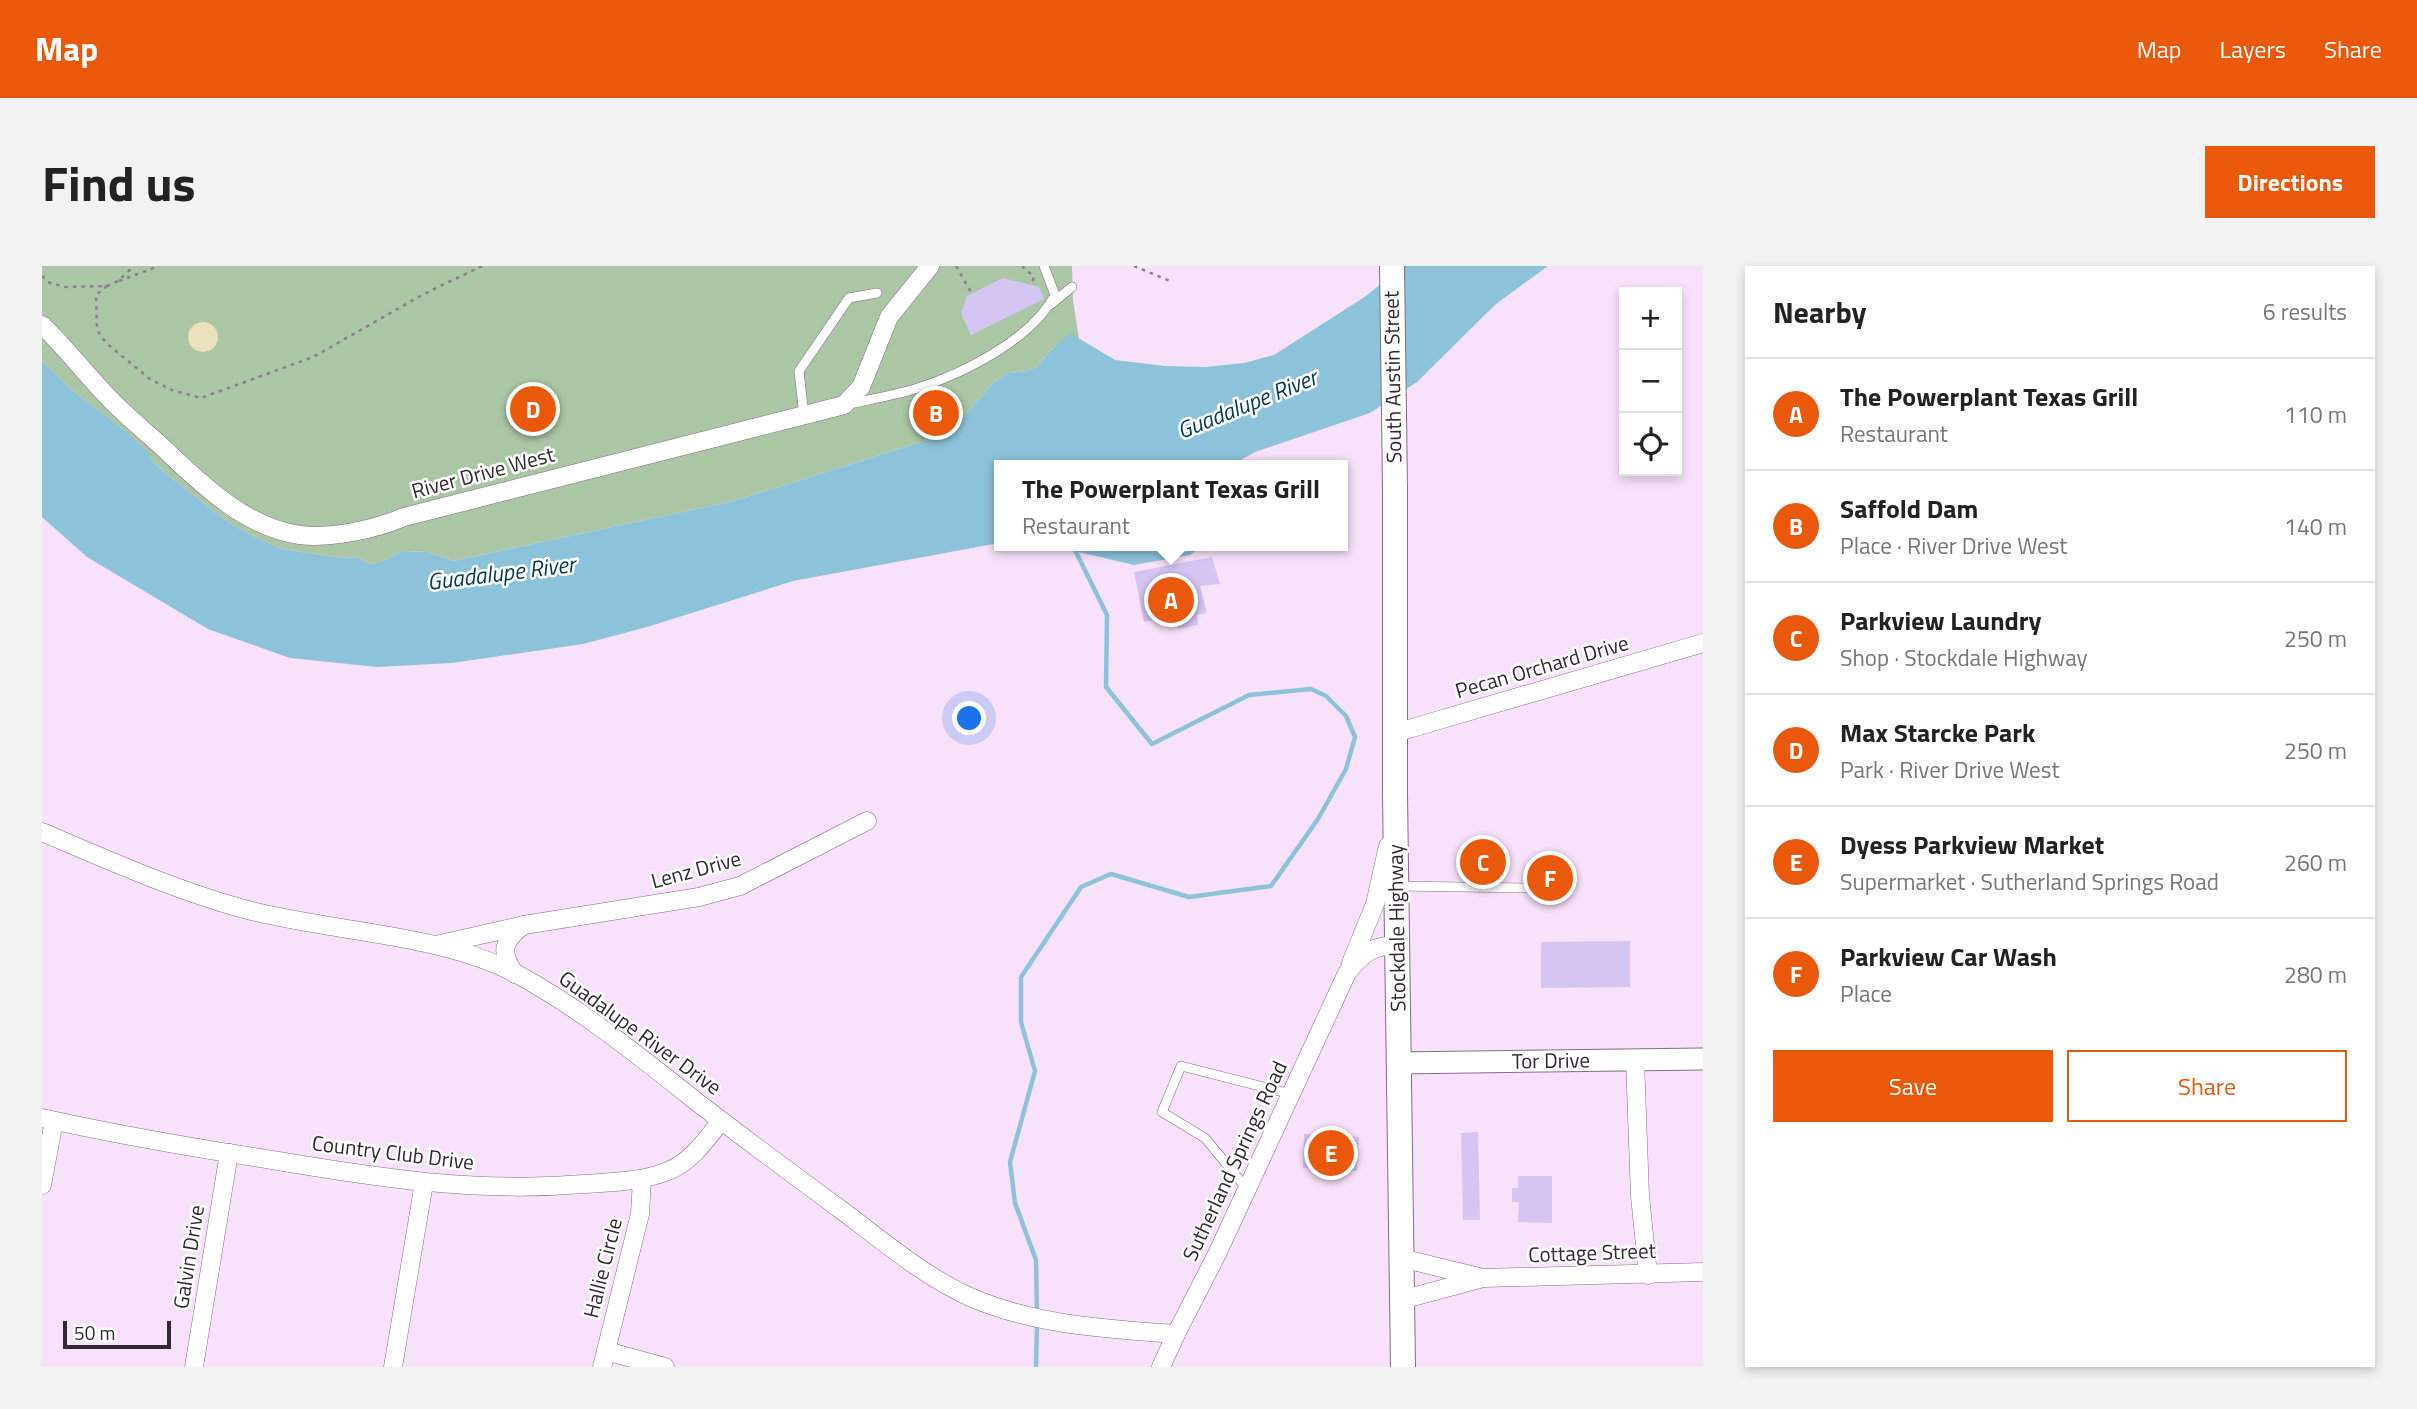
<!DOCTYPE html>
<html lang="en">
<head>
<meta charset="utf-8">
<style>
	:root { --surface:#fff; --page:#f2f2f2; --text:#222; --muted:#767676; --line:#e0e0e0; --accent:#ea580c }
	body { margin:0; font-family:"Titillium Web",sans-serif; background:var(--page); color:var(--text) }
	.controls { position:absolute; right:21px; top:21px; display:grid; overflow:hidden; border-radius:0px; box-shadow:0 4px 10px #0003 }
	.controls button { width:63px; height:63px; display:grid; place-items:center; padding:0; border:0; border-bottom:2px solid var(--line); background:var(--surface); color:var(--text); font:35px sans-serif }
	.scale { position:absolute; left:21px; bottom:18px; width:108px; box-sizing:border-box; padding-left:7px; border:4px solid #312832; border-top:0; font-size:19px; line-height:24px; white-space:nowrap; color:#312832; -webkit-text-stroke:5px #fff; paint-order:stroke }
	.you { position:absolute; left:928px; top:453px; width:24px; height:24px; margin:-18px; border:5px solid #fff; border-radius:50%; background:#1a73e8; box-shadow:0 0 0 10px #1a73e833 }
	.badge { display:grid; place-items:center; width:46px; height:46px; border-radius:50%; background:var(--accent); color:#fff; font-size:23px; font-weight:700 }
	.pin { position:absolute; translate:-50% -50%; border:4px solid #fff; box-shadow:0 2px 7px #0006 }
	.popup { position:absolute; left:952px; top:194px; width:354px; height:91px; box-sizing:border-box; display:grid; place-content:center; border-radius:0px; background:var(--surface); filter:drop-shadow(0 2px 5px #0005); font-size:23px; white-space:nowrap; color:var(--muted) }
	.popup b { font-size:26px; color:var(--text) }
	.popup::after { content:''; position:absolute; left:50%; top:100%; margin-left:-14px; border:14px solid transparent; border-top-color:var(--surface) }
	.list { margin:0; padding:0; list-style:none }
	h2 { display:flex; justify-content:space-between; align-items:center; height:91px; margin:0; padding:0 28px; font-size:30px }
	h2 small { font-size:23px; font-weight:400; color:var(--muted) }
	.list li { display:grid; grid-template-columns:46px 1fr auto; gap:21px; align-items:center; box-sizing:border-box; height:112px; padding:0 28px; border-top:2px solid var(--line) }
	.list b { display:block; font-size:26px; white-space:nowrap }
	.list p { margin:0; font-size:23px; white-space:nowrap; color:var(--muted) }
	.list em { font-size:23px; font-style:normal; color:var(--muted) }
	.actions { display:flex; gap:14px; padding:21px 28px }
	.actions a { flex:1; padding:16px 0; border:2px solid var(--accent); border-radius:0px; text-align:center; font-size:24px; color:var(--accent) }
	.actions .main { background:var(--accent); color:#fff }
	.icon { flex:none; width:38px; height:38px; fill:none; stroke:currentColor; stroke-width:2; stroke-linecap:round; stroke-linejoin:round }
	.map { position:relative; flex:none; width:1661px; height:1101px; overflow:hidden; border-radius:0px }
	header { display:flex; align-items:center; gap:42px; box-sizing:border-box; height:98px; padding:0 35px; background:var(--accent); color:#fff }
	header strong { font-size:33px }
	nav { display:flex; gap:38px; margin-inline-start:auto; font-size:24px }
	.intro { display:flex; align-items:center; justify-content:space-between; box-sizing:border-box; height:168px; padding:0 42px }
	h1 { margin:0; font-size:49px }
	.button { padding:18px 32px; border-radius:0px; background:var(--accent); color:#fff; font-size:24px; font-weight:700 }
	main { display:flex; gap:42px; padding:0 42px }
	aside { flex:1; background:var(--surface); border-radius:0px; box-shadow:0 4px 10px #0003 }
	.map>svg:first-child { display:block }
	.green { fill:#abc6a5 }
	.sand { fill:#ebe1bc }
	.water { fill:#8dc3da }
	.lines { fill:none; stroke-linecap:round; stroke-linejoin:round }
	.stream { stroke:#8dc3da; stroke-width:4.5 }
	.building { fill:#d5c5f3 }
	.service-casing { stroke:#816d84; stroke-width:10 }
	.minor-casing { stroke:#816d84; stroke-width:19 }
	.tertiary-casing { stroke:#816d84; stroke-width:23 }
	.secondary-casing { stroke:#816d84; stroke-width:26 }
	.path { stroke:#8e7f90; stroke-width:2.5; stroke-dasharray:3.5 5; stroke-linecap:butt }
	.service { stroke:#fff; stroke-width:9 }
	.minor { stroke:#fff; stroke-width:18 }
	.tertiary { stroke:#fff; stroke-width:21 }
	.secondary { stroke:#fff; stroke-width:24 }
	.labels { text-anchor:middle; stroke-width:5; stroke-linejoin:round; paint-order:stroke }
	.street-label { font-size:21px; fill:#312832; stroke:#fff }
	.water-label { font-size:23px; font-style:italic; fill:#0a3a4b; stroke:#fff }
</style>
</head>
<body>
<header>
<strong>Map</strong>
<nav><a>Map</a><a>Layers</a><a>Share</a></nav>
</header>
<div class="intro"><h1>Find us</h1><a class="button">Directions</a></div>
<main>
<div class="map">
<svg width="1661" height="1101" viewBox="0 0 1661 1101">
	<rect width="100%" height="100%" fill="#f8e2fb"/>
	<!-- green -->
	<polygon class="green" points="0,0 1030,0 1031,34 1037,73 1028,68 1010,83 995,101 985,105 966,107 951,117 908,167 692,235 411,295 387,286 361,285 339,296 327,298 316,292 293,291 240,283 209,269 183,254 122,206 116,199 110,196 107,188 76,159 32,126 0,95"/>
	<!-- sand -->
	<circle class="sand" cx="161" cy="71" r="15"/>
	<!-- water -->
	<g class="water">
		<polygon points="1361,0 1506,0 1454,38 1375,116 1328,147 1213,186 1197,195 1196,199 958,199 957,277 751,315 605,361 541,378 410,397 335,401 248,392 166,363 45,291 0,251 0,95 32,126 76,159 108,188 110,196 116,199 122,206 183,254 209,269 240,283 293,291 316,292 327,298 339,296 361,285 387,286 411,295 692,235 908,167 951,117 966,107 985,105 995,101 1010,83 1028,67 1073,94 1123,100 1163,101 1202,97 1232,89 1324,30"/>
		<polygon points="1011,280 1161,280 1148,289 1092,299"/>
	</g>
	<g class="lines">
		<!-- stream -->
		<g class="stream">
			<polyline points="995,1048 994,994 973,937 968,896 993,805 979,756 979,711 1039,621 1069,608 1147,631 1229,620 1276,553 1304,503 1313,471 1304,450 1284,430 1269,423 1207,429 1110,478 1064,421 1065,349 1031,280"/>
			<polyline points="994,1101 995,1056"/>
		</g>
	</g>
	<!-- building -->
	<g class="building">
		<polygon points="961,12 997,21 1002,33 929,69 919,48 925,30"/>
		<polygon points="1170,291 1178,318 1158,320 1165,347 1155,349 1156,359 1136,363 1133,350 1102,356 1092,306"/>
		<polygon points="1420,583 1463,585 1463,609 1419,607"/>
		<polygon points="1502,586 1516,586 1515,638 1501,637"/>
		<polygon points="1588,675 1588,721 1499,722 1499,676"/>
		<polygon points="1436,866 1438,954 1421,954 1419,867"/>
		<polygon points="1262,868 1317,871 1315,905 1261,902"/>
		<polygon points="1476,910 1510,910 1510,957 1476,956 1477,936 1470,936 1470,922 1476,922"/>
	</g>
	<g class="lines">
		<defs>
			<g id="service">
				<polyline points="1009,38 1030,21"/>
				<path d="M807,138C830,133 854,129 876,122C922,107 989,74 1013,29L1002,0"/>
				<polyline points="762,150 757,105 807,32 835,27"/>
				<polyline points="1356,620 1490,622"/>
				<polyline points="1205,923 1163,872 1120,846 1139,800 1249,828"/>
			</g>
			<g id="minor">
				<path d="M0,59C23,81 43,107 65,130C81,147 99,162 116,177C156,215 201,261 258,269C289,273 334,263 362,251L802,139L819,121L847,51L888,0"/>
				<polyline points="1353,467 1661,377"/>
				<path d="M0,566C66,594 133,624 202,643C287,666 396,667 473,707C538,742 597,790 655,836C703,873 753,910 802,946C843,977 882,1010 928,1031C992,1059 1065,1063 1134,1068"/>
				<polyline points="394,679 482,659 657,631 698,620 825,555"/>
				<polyline points="1309,697 1333,638 1346,580"/>
				<path d="M473,708C457,686 461,674 482,659"/>
				<polyline points="1593,794 1598,930 1606,1009"/>
				<path d="M0,852C76,869 153,882 230,894C337,912 434,927 542,918C570,916 599,916 626,905C649,896 664,874 679,855"/>
				<polyline points="0,919 12,855"/>
				<polyline points="1359,992 1441,1012"/>
				<polyline points="1359,1034 1441,1012 1661,1006"/>
				<polyline points="564,1085 623,1101"/>
				<polyline points="152,1101 187,887"/>
				<polyline points="351,1101 382,917"/>
				<polyline points="560,1101 598,948 600,913"/>
				<path d="M1119,1101L1134,1068L1175,988L1305,707C1319,689 1331,678 1355,680"/>
			</g>
			<polyline id="tertiary" points="1357,797 1661,793"/>
			<polyline id="secondary" points="1350,0 1353,222 1353,528 1361,1101"/>
		</defs>
		<!-- service casing -->
		<use href="#service" class="service-casing"/>
		<!-- minor casing -->
		<use href="#minor" class="minor-casing"/>
		<!-- tertiary casing -->
		<use href="#tertiary" class="tertiary-casing"/>
		<!-- secondary casing -->
		<use href="#secondary" class="secondary-casing"/>
		<!-- path -->
		<g class="path">
			<polyline points="914,0 930,28"/>
			<polyline points="980,0 992,11 989,19"/>
			<polyline points="1092,0 1128,15"/>
			<polyline points="0,10 8,17 24,21 65,20 76,15 92,0"/>
			<polyline points="77,15 117,0"/>
			<polyline points="65,20 54,29 55,64 64,77 108,113 130,124 159,132 271,91 382,28 440,0"/>
		</g>
		<!-- service -->
		<use href="#service" class="service"/>
		<!-- minor -->
		<use href="#minor" class="minor"/>
		<!-- tertiary -->
		<use href="#tertiary" class="tertiary"/>
		<!-- secondary -->
		<use href="#secondary" class="secondary"/>
	</g>
	<g class="labels">
		<!-- street labels -->
		<g class="street-label">
			<text transform="translate(1351 111) rotate(-91)" y="7">South Austin Street</text>
			<text transform="translate(441 207) rotate(-15)" y="7">River Drive West</text>
			<text transform="translate(1500 401) rotate(-16)" y="7">Pecan Orchard Drive</text>
			<text transform="translate(654 604) rotate(-15)" y="7">Lenz Drive</text>
			<text transform="translate(1355 662) rotate(-91)" y="7">Stockdale Highway</text>
			<text transform="translate(598 767) rotate(36)" y="7">Guadalupe River Drive</text>
			<text transform="translate(1509 795) rotate(-1)" y="7">Tor Drive</text>
			<text transform="translate(351 887) rotate(7)" y="7">Country Club Drive</text>
			<text transform="translate(1193 895) rotate(-65)" y="7">Sutherland Springs Road</text>
			<text transform="translate(1550 987) rotate(-2)" y="7">Cottage Street</text>
			<text transform="translate(147 991) rotate(-81)" y="7">Galvin Drive</text>
			<text transform="translate(561 1002) rotate(-76)" y="7">Hallie Circle</text>
		</g>
		<!-- water labels -->
		<g class="water-label">
			<text transform="translate(1205 138) rotate(-22)" y="8">Guadalupe River</text>
			<text transform="translate(459 307) rotate(-7)" y="8">Guadalupe River</text>
		</g>
	</g>
</svg>
<div class="controls">
<button>+</button>
<button>−</button>
<button><svg class="icon" aria-label="locate" viewBox="0 0 24 24"><circle cx="12" cy="12" r="6"/><path d="M12 2v4M12 18v4M2 12h4M18 12h4"/></svg></button>
</div>
<div class="scale">50 m</div>
<div class="you"></div>
<div class="pin badge" style="left:1129px;top:334px">A</div>
<div class="popup"><b>The Powerplant Texas Grill</b>Restaurant</div>
<div class="pin badge" style="left:894px;top:147px">B</div>
<div class="pin badge" style="left:1441px;top:596px">C</div>
<div class="pin badge" style="left:491px;top:143px">D</div>
<div class="pin badge" style="left:1289px;top:887px">E</div>
<div class="pin badge" style="left:1508px;top:612px">F</div>
</div>
<aside>
<h2>Nearby<small>6 results</small></h2>
<ul class="list">
<li><span class="badge">A</span><div><b>The Powerplant Texas Grill</b><p>Restaurant</p></div><em>110 m</em></li>
<li><span class="badge">B</span><div><b>Saffold Dam</b><p>Place · River Drive West</p></div><em>140 m</em></li>
<li><span class="badge">C</span><div><b>Parkview Laundry</b><p>Shop · Stockdale Highway</p></div><em>250 m</em></li>
<li><span class="badge">D</span><div><b>Max Starcke Park</b><p>Park · River Drive West</p></div><em>250 m</em></li>
<li><span class="badge">E</span><div><b>Dyess Parkview Market</b><p>Supermarket · Sutherland Springs Road</p></div><em>260 m</em></li>
<li><span class="badge">F</span><div><b>Parkview Car Wash</b><p>Place</p></div><em>280 m</em></li>
</ul>
<div class="actions"><a class="main">Save</a><a>Share</a></div>
</aside>
</main>
</body>
</html>
